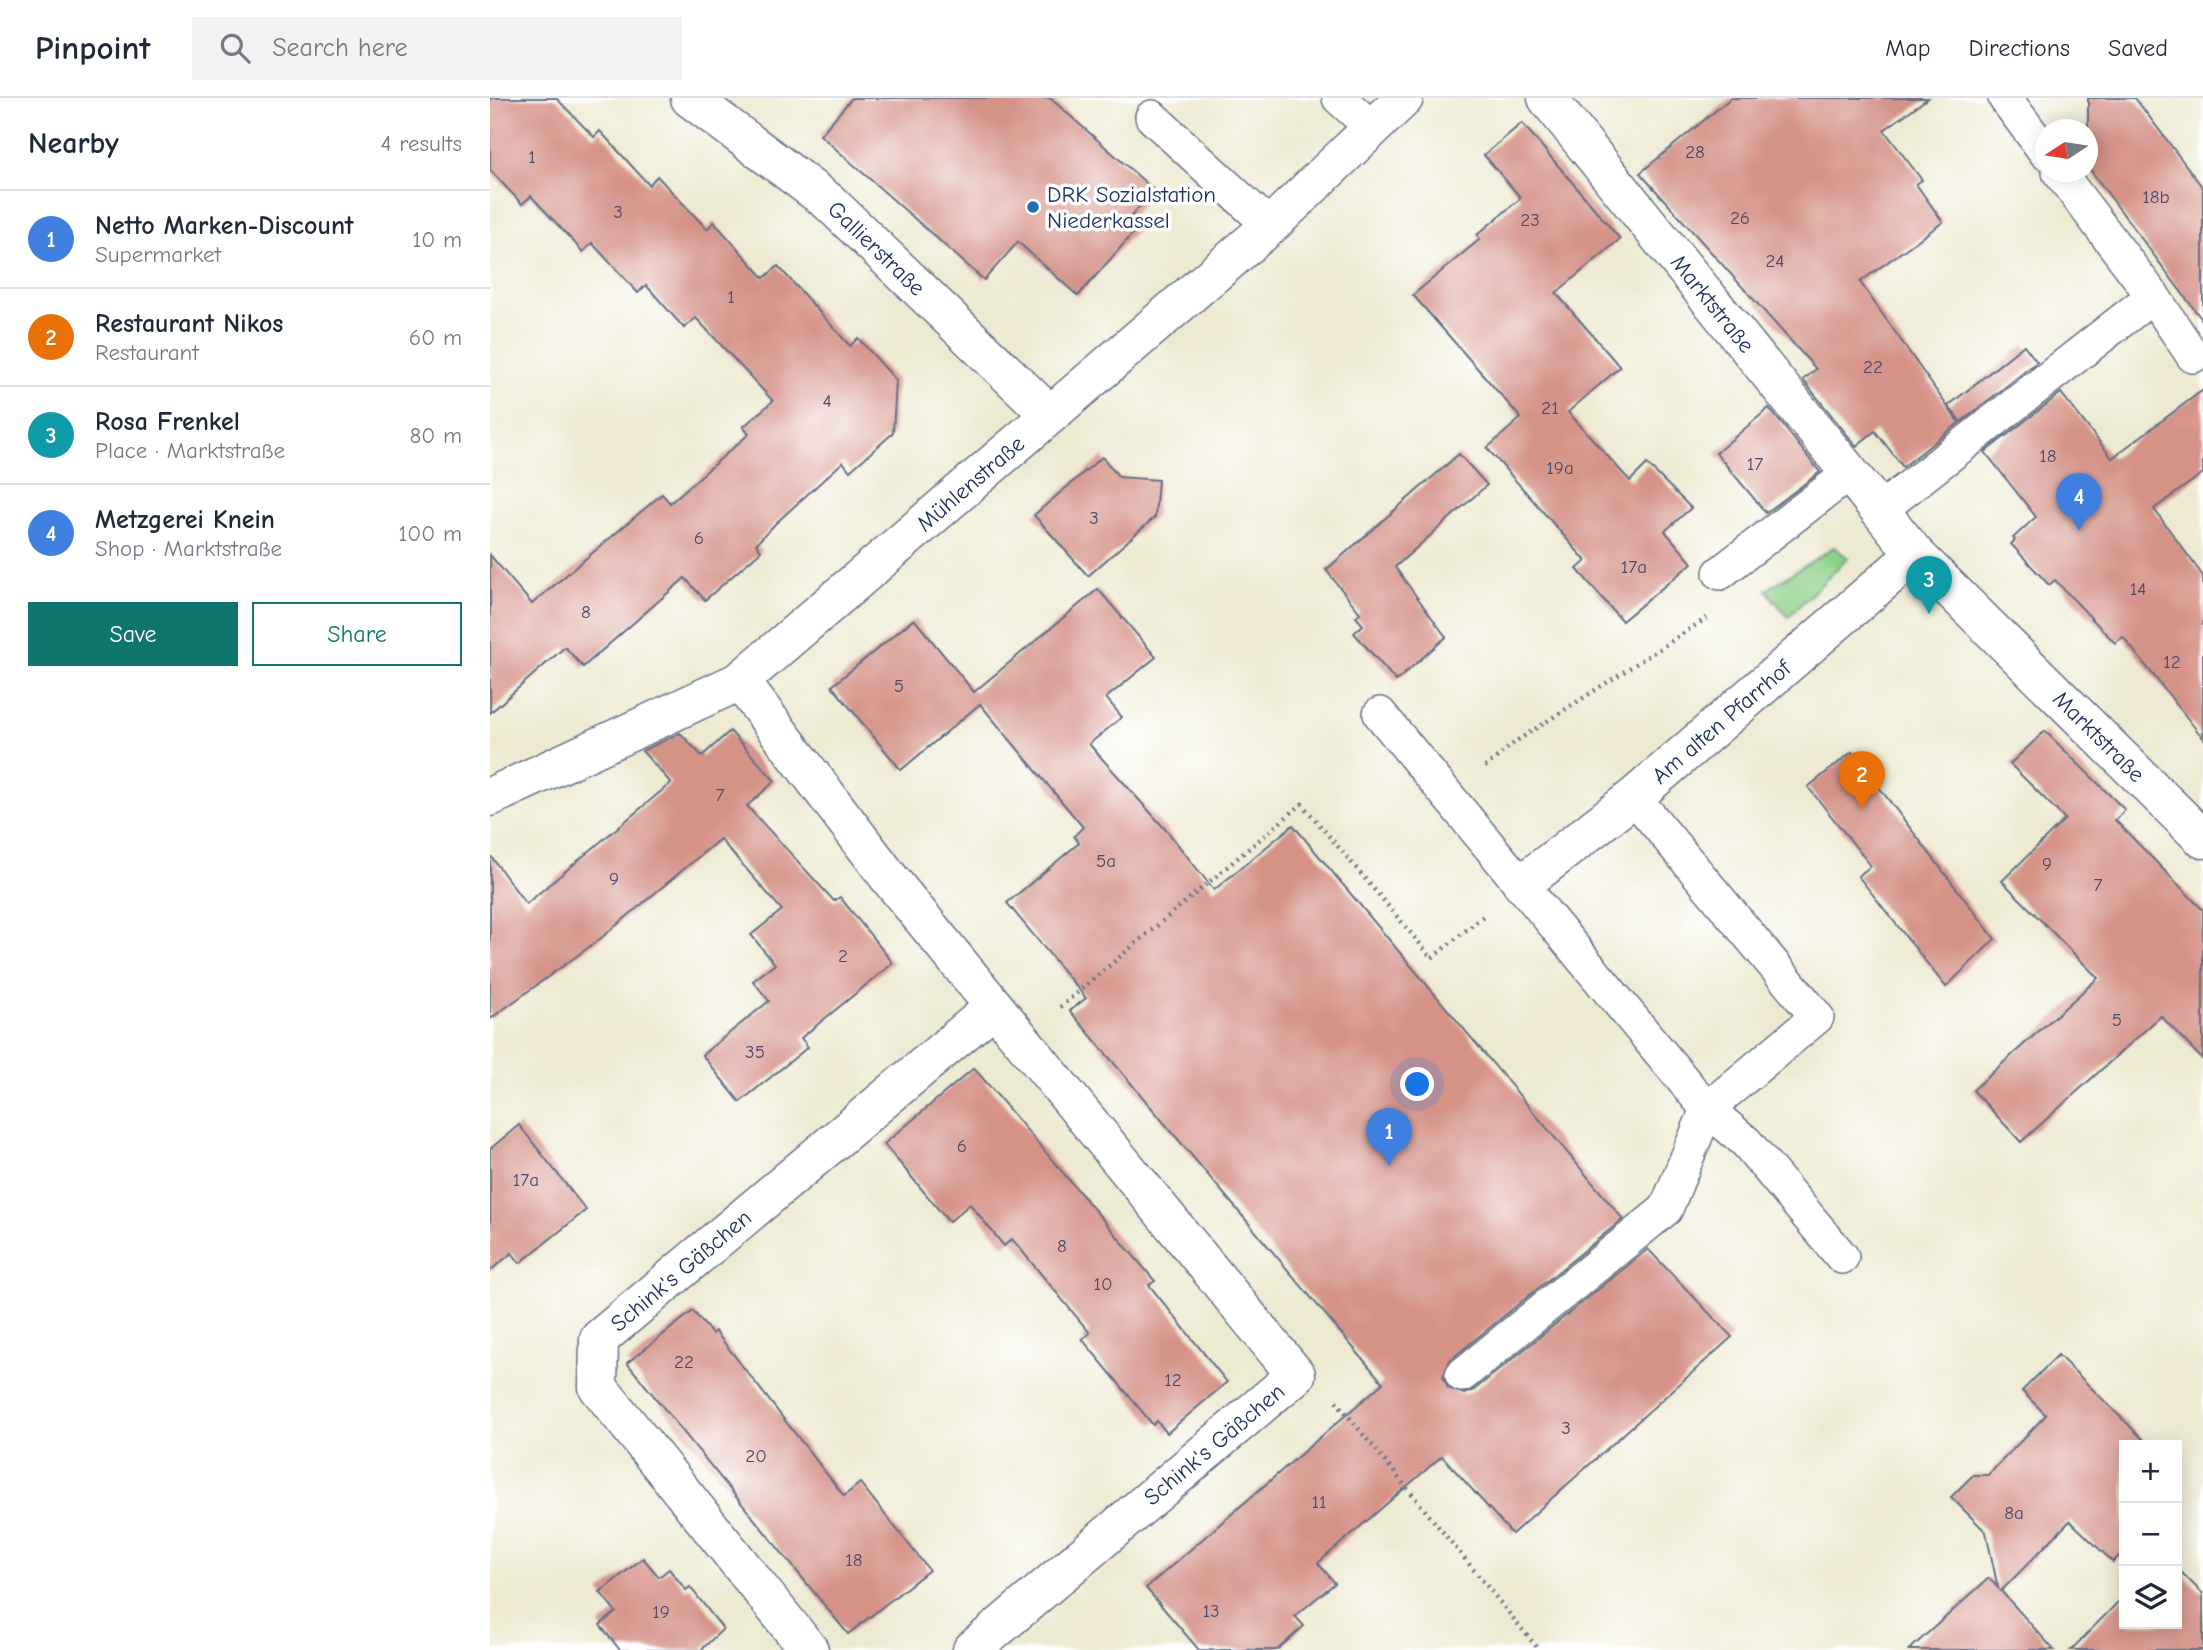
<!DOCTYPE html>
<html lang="en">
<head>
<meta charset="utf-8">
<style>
	:root { --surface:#fff; --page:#f2f2f3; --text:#1f2937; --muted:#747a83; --line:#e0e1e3; --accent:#0f766e }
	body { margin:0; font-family:"Comic Neue",sans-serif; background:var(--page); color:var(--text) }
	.controls { position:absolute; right:21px; bottom:21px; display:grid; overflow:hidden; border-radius:0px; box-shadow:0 4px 18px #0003 }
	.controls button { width:63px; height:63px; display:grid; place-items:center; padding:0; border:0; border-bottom:2px solid var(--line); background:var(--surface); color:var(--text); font:35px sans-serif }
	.compass { position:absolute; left:1545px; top:21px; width:63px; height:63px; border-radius:50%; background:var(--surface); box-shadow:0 4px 18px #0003; rotate:258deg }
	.you { position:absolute; left:928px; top:987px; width:24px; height:24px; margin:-18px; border:5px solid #fff; border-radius:50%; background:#1a73e8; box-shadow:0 0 0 10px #1a73e833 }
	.badge { display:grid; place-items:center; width:46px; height:46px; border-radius:50%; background:var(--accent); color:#fff; font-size:23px; font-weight:700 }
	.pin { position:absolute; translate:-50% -58px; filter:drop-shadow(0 2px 4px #0008) }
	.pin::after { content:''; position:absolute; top:37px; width:24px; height:21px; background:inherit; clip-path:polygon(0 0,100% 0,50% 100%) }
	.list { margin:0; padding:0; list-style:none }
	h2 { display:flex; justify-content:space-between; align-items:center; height:91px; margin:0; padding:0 28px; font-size:30px }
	h2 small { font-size:23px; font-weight:400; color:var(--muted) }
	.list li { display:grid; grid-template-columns:46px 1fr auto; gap:21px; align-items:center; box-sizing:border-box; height:98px; padding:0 28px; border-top:2px solid var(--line) }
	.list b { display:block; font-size:26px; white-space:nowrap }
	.list p { margin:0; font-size:23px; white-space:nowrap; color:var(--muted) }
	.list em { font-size:23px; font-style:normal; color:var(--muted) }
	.actions { display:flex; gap:14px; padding:21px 28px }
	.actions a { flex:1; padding:16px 0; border:2px solid var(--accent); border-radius:0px; text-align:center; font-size:24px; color:var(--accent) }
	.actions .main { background:var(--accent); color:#fff }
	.icon { flex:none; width:38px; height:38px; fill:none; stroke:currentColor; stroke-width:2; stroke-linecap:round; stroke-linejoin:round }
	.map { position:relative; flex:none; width:1713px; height:1552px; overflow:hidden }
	header { display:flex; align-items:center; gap:42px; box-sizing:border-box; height:98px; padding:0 35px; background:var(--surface); border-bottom:2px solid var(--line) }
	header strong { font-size:33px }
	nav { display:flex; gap:38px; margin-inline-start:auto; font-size:24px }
	.search { width:490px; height:63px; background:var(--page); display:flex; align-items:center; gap:18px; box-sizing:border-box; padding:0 24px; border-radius:0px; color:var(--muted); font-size:26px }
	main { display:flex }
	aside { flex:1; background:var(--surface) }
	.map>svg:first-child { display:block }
	.green { fill:#8dd089; stroke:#548074; stroke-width:2 }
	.building { fill:#d59388 }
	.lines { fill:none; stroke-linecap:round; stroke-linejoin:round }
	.service-casing { stroke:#657087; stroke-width:36 }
	.minor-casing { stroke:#657087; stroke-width:41 }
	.tertiary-casing { stroke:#657087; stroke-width:41 }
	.path { stroke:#657087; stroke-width:4.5; stroke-dasharray:2 5; stroke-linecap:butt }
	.service { stroke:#fff; stroke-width:33 }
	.minor { stroke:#fff; stroke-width:38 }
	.tertiary { stroke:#fff; stroke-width:38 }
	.poi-dot { fill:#1f6fb2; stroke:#fff; stroke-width:2.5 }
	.labels { text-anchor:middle; stroke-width:7; stroke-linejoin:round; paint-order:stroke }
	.number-label { font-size:19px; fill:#4a4868 }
	.poi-label { font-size:23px; fill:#1b2f5e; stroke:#fff; text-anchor:start }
	.street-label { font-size:23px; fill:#1b2f5e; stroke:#fff }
</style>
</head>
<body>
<header>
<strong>Pinpoint</strong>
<div class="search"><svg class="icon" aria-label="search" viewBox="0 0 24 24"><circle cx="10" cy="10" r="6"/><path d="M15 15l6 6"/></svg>Search here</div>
<nav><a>Map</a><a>Directions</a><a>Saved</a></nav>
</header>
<main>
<aside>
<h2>Nearby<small>4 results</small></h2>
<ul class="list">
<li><span class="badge" style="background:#3f7fe0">1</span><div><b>Netto Marken-Discount</b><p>Supermarket</p></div><em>10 m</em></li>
<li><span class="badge" style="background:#e8710a">2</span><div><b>Restaurant Nikos</b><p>Restaurant</p></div><em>60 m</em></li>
<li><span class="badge" style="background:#0f9aa8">3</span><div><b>Rosa Frenkel</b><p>Place · Marktstraße</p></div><em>80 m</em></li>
<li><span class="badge" style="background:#3f7fe0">4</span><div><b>Metzgerei Knein</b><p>Shop · Marktstraße</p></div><em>100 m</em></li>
</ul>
<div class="actions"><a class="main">Save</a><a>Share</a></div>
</aside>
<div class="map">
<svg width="1713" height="1552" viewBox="0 0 1713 1552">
	<rect width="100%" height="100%" fill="#fff"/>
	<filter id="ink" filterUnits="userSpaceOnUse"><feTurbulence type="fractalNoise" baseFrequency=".0143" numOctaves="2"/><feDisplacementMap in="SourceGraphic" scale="14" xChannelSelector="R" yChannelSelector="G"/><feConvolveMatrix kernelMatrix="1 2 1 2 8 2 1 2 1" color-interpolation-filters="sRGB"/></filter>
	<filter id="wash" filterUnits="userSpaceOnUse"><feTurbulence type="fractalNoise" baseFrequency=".00686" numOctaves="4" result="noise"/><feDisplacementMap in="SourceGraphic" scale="28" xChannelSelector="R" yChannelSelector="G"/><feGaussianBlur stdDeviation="1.57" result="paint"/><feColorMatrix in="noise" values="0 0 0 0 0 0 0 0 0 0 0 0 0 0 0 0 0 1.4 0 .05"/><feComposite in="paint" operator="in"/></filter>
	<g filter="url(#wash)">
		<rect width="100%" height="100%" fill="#eeead2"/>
		<!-- green -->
		<polygon class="green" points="1344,449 1358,460 1298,519 1276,492"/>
		<g id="blocks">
			<!-- building -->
			<g class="building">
				<polygon points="0,0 66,0 104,39 110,33 159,87 167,78 217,131 224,124 274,180 288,168 360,248 368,240 406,282 403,335 360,373 353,364 286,425 266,446 271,453 215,502 195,480 93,569 75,549 0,615 0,457 42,506 172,396 180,405 259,336 253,329 283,303 206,220 194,230 156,187 148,195 102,145 93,154 41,98 32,106 0,72"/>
				<polygon points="362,0 560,0 664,92 636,124 646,132 588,198 528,144 494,182 330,37"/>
				<polygon points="1241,0 1438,0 1394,32 1432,82 1426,86 1453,124 1370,184 1469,325 1413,369 1385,333 1366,348 1313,282 1326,271 1150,75"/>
				<polygon points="1598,0 1645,0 1713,90 1713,223 1598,69"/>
				<polygon points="1032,25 1130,141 1066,195 1130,269 1078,314 1140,383 1157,366 1201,410 1175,433 1202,465 1132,523 1087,471 1096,463 997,350 1031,320 923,197 990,141 987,137 1031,100 994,57"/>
				<polygon points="1534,247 1547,264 1471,324 1458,308"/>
				<polygon points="1713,292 1713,375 1664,411 1713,478 1713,640 1633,539 1625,545 1565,482 1559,487 1521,446 1525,442 1523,440 1546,419 1495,354 1571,295 1622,360"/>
				<polygon points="1279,310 1330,374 1276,415 1226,355"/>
				<polygon points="969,356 997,387 905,469 956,539 906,583 864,535 873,527 866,519 870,515 836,472"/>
				<polygon points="612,359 629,379 668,382 665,419 598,478 544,417"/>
				<polygon points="608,491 666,559 616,600 632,619 599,646 676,732 724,792 803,727 1133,1121 960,1262 953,1279 958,1290 974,1296 984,1292 1158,1151 1242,1239 1022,1436 952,1358 828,1465 845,1485 805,1518 814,1528 787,1552 709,1552 656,1490 893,1285 580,913 596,900 517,805 589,745 584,738 593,729 490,606 411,672 342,588 424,521 484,594"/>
				<polygon points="240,633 285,683 257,708 344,803 350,799 403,865 311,940 318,949 250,1004 212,957 279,903 263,883 285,866 261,837 292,812 230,741 110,841 0,921 0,757 36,806 181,685 152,653 190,635 212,658"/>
				<polygon points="1555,633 1635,712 1625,722 1713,812 1713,962 1671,918 1531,1044 1483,992 1608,880 1512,783 1575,721 1520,666"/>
				<polygon points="1362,654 1505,841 1456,889 1368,778 1381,768 1318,689"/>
				<polygon points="484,970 665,1183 659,1187 737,1284 677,1335 667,1323 663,1327 592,1241 600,1235 522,1141 514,1148 480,1106 459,1124 394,1046"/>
				<polygon points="29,1027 96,1112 30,1165 22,1155 0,1173 0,1051"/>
				<polygon points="203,1213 222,1236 225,1233 354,1398 370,1385 439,1472 358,1536 137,1265"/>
				<polygon points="1568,1257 1659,1347 1634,1347 1634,1453 1623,1464 1580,1423 1511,1493 1564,1552 1419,1552 1499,1480 1508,1490 1496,1434 1461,1399 1483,1377 1498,1377 1556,1317 1532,1293"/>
				<polygon points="153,1460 169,1479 179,1471 196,1492 200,1489 233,1531 211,1552 130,1552 110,1527 126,1514 110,1494"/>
				<polygon points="1687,1470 1713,1496 1713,1552 1581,1552 1634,1498 1634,1526 1687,1526"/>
			</g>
		</g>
	</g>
	<g filter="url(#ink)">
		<use href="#blocks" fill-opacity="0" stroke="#657087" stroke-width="2"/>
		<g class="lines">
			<defs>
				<g id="service">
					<polyline points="849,0 882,30"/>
					<polyline points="1515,0 1556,55"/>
					<polyline points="662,19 780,128"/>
					<polyline points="1569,74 1663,198 1703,258"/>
					<polyline points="1390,412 1663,198"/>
					<polyline points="1230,475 1360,375"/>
					<polyline points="890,616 1217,1011 1327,919 1144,699"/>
					<polyline points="972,1277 1176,1111 1217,1011 1256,1044 1352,1159"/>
				</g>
				<g id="minor">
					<path id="s1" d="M200,0L339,104L558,315"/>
					<polyline points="250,583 400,781 806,1277 482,1552"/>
					<path id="s2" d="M0,699L250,583L780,128L914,0"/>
					<path id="s3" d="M1032,786L1144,699L1425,456"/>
					<path id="s4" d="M319,1552L108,1289L109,1241L504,909"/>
				</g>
				<g id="tertiary">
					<path id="s5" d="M1057,0L1425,456L1713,741"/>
				</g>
			</defs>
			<!-- service casing -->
			<use href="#service" class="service-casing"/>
			<!-- minor casing -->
			<use href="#minor" class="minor-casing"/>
			<!-- tertiary casing -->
			<use href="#tertiary" class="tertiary-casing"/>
			<!-- path -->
			<g class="path">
				<polyline points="995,669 1028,642 1217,520"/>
				<polyline points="570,909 812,706 942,860 996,816"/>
				<polyline points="846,1303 1049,1552"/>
			</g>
			<!-- service -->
			<use href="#service" class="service"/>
			<!-- minor -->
			<use href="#minor" class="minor"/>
			<!-- tertiary -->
			<use href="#tertiary" class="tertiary"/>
		</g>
	</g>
	<!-- markers -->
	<circle class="poi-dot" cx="543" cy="109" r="7"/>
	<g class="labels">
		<!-- number labels -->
		<g class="number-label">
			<text x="1205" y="60">28</text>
			<text x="42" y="65">1</text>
			<text x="1666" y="105">18b</text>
			<text x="128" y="120">3</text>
			<text x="1250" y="126">26</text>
			<text x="1040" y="128">23</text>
			<text x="1285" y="169">24</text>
			<text x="241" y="205">1</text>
			<text x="1383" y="275">22</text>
			<text x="337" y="309">4</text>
			<text x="1060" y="316">21</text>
			<text x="1558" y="364">18</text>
			<text x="1265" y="372">17</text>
			<text x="1070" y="376">19a</text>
			<text x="604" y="426">3</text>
			<text x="209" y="446">6</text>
			<text x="1144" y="475">17a</text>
			<text x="1648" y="497">14</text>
			<text x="96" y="520">8</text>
			<text x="1682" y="570">12</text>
			<text x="409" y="594">5</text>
			<text x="230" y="703">7</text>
			<text x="616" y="769">5a</text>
			<text x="1557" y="772">9</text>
			<text x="124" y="787">9</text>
			<text x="1608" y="793">7</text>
			<text x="353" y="864">2</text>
			<text x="1627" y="928">5</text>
			<text x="265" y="960">35</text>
			<text x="472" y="1054">6</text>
			<text x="36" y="1088">17a</text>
			<text x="572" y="1154">8</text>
			<text x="613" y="1192">10</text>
			<text x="194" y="1270">22</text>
			<text x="683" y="1288">12</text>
			<text x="1076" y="1336">3</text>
			<text x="266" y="1364">20</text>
			<text x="829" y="1410">11</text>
			<text x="1524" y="1421">8a</text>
			<text x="364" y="1468">18</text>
			<text x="721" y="1519">13</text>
			<text x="171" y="1520">19</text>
		</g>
		<!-- poi labels -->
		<g class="poi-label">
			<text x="557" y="104">DRK Sozialstation<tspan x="557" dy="26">Niederkassel</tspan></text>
		</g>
		<!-- street labels -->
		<g class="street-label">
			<text dy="8" stroke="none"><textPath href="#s1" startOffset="240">Gallierstraße</textPath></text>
			<text dy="8" stroke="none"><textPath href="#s5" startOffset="264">Marktstraße</textPath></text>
			<text dy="8" stroke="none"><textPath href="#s2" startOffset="579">Mühlenstraße</textPath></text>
			<text dy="8" stroke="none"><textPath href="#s3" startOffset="257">Am alten Pfarrhof</textPath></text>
			<text dy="8" stroke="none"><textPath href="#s5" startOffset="845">Marktstraße</textPath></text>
			<text dy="8" stroke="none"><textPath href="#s4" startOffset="492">Schink's Gäßchen</textPath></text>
			<text transform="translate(724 1346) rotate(-40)" y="8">Schink's Gäßchen</text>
		</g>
	</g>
</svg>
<div class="controls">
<button>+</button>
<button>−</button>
<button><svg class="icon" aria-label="layers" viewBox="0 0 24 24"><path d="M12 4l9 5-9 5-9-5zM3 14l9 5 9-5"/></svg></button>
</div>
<svg class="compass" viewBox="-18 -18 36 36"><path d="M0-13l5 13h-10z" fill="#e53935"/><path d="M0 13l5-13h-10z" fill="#747a83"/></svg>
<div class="you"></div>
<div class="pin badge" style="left:899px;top:1068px;background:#3f7fe0">1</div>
<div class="pin badge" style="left:1372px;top:711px;background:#e8710a">2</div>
<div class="pin badge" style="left:1439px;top:516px;background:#0f9aa8">3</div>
<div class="pin badge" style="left:1589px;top:433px;background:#3f7fe0">4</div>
</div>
</main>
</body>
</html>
